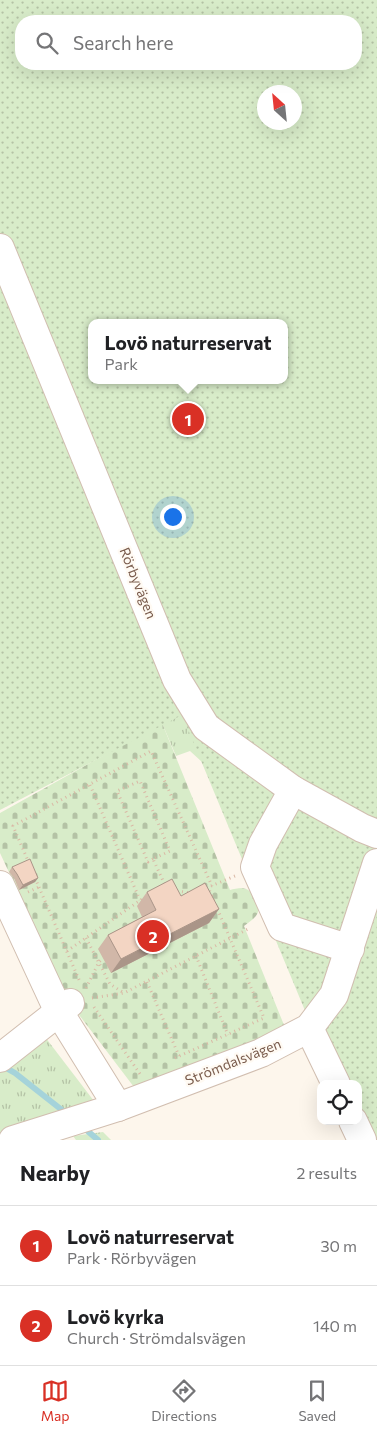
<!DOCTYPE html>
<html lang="en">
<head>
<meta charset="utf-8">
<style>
	:root { --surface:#fff; --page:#f2f2f2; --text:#202124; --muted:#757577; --line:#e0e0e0; --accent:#d93025 }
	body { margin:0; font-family:Commissioner,sans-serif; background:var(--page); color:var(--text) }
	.controls { position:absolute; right:15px; bottom:15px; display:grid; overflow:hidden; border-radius:10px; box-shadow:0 5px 20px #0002 }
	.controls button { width:45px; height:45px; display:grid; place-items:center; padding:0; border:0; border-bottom:1px solid var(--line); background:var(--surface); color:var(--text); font:25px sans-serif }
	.compass { position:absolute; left:257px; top:85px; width:45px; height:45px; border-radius:50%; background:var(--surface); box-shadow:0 5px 20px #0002; rotate:333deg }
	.you { position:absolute; left:172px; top:516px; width:18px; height:18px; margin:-12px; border:4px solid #fff; border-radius:50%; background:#1a73e8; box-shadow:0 0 0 8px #1a73e833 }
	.badge { display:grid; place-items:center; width:32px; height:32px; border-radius:50%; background:var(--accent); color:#fff; font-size:16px; font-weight:700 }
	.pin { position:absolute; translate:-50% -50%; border:2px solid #fff; box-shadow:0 1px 5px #0006 }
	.popup { position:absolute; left:88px; top:319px; width:200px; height:65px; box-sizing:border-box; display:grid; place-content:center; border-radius:10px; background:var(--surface); filter:drop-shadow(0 1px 4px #0005); font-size:16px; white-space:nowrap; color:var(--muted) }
	.popup b { font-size:19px; color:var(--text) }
	.popup::after { content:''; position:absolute; left:50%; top:100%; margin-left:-10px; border:10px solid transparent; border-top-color:var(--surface) }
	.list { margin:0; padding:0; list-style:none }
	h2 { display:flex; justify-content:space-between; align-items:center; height:65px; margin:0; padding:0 20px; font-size:21px }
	h2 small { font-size:16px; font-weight:400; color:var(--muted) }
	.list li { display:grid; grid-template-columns:32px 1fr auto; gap:15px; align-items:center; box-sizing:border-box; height:80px; padding:0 20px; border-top:1px solid var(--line) }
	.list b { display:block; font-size:19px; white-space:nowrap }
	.list p { margin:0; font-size:16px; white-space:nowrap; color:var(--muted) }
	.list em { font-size:16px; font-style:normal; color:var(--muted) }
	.icon { flex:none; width:28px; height:28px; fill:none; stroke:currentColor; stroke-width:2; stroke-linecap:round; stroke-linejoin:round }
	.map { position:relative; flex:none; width:377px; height:1140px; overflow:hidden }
	.search { position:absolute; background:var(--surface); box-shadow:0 5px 20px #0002; left:15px; right:15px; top:15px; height:55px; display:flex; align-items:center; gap:12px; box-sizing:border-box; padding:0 18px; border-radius:20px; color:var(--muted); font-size:19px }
	.sheet { height:225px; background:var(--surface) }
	nav { display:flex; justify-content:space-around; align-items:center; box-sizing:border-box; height:70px; border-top:1px solid var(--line); background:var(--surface); font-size:14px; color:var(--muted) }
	nav a { display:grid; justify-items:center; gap:2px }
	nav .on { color:var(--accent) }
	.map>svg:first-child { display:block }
	.grass { fill:url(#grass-tufts) }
	.cemetery { fill:url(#cemetery-stones) }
	.park { fill:url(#park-dots); fill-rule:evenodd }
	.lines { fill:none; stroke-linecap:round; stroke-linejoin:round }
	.stream { stroke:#a5d3da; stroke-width:6 }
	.minor-casing { stroke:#d1beb0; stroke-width:30 }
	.path { stroke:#d9b8a5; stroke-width:3; stroke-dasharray:1 4; stroke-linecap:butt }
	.minor { stroke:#fff; stroke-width:28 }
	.wall { fill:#d1b7a8 }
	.shaded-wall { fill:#aa9588 }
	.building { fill:#f3d5c3; stroke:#aa9588 }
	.labels { text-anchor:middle; stroke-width:4.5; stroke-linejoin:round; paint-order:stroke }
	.street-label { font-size:14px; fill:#7a5c4d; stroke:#fffaf3 }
</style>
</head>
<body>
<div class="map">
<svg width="377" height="1140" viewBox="0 0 377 1140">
	<defs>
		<pattern id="grass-tufts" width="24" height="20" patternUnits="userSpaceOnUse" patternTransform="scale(1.25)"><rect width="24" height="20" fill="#d8ecc9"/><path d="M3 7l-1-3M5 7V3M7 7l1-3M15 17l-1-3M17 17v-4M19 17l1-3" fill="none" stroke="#b4c2a5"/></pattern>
		<pattern id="cemetery-stones" width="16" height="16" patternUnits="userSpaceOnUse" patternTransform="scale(1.25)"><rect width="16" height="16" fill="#d8ecc9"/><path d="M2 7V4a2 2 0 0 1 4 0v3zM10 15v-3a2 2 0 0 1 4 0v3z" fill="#b4c2a5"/></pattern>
		<pattern id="park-dots" width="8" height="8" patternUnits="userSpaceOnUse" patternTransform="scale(1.25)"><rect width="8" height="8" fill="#d8ecc9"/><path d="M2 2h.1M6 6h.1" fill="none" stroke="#b4c2a5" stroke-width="1.8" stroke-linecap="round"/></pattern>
	</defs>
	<rect width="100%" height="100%" fill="#fdf6ec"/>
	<!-- grass -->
	<g class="grass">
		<polygon points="175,703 226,784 190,751 176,756 162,723"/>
		<polygon points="42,1033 97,1105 0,1136 0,1067"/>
		<polygon points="103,1132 111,1140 76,1140 73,1136"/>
	</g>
	<!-- cemetery -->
	<path class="cemetery" d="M162,723L230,890C233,889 238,888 242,888C252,889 261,902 258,912C256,918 249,922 244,926L286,1030L137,1091L70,1003L0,853V813Z"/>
	<!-- park -->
	<path class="park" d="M0,0H377V1140H354L358,1121V1084H332L306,1013L182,715L0,810ZM21,21H356V64H21ZM264,92H294V122H264ZM92,323H284V380H92Z"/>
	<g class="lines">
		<!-- stream -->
		<g class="stream">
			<polyline points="1,1065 15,1073 67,1114"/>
			<polyline points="83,1127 98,1140"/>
		</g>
		<defs>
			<g id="minor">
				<polyline points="0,248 177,680 206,727 293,790 362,828 377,834"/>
				<polyline points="293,790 263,844 255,867 282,927 350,949"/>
				<polyline points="0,885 59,1012 118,1107"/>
				<polyline points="309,1028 336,1084"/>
				<polyline points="0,1058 70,1003"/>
				<polyline points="353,1121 362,1140"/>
				<polyline points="13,1140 118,1107 261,1053 309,1028 334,995 377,863"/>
			</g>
		</defs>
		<!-- minor casing -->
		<use href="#minor" class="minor-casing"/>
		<!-- path -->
		<g class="path">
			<polyline points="90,785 140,900"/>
			<polyline points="153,859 148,862 117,791 140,781 170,851 153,859 165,885"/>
			<polyline points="29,863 13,826 151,751 212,886"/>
			<polyline points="35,878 80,982"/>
			<polyline points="211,886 235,876"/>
			<polyline points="177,891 191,893"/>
			<polyline points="28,892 39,887"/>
			<polyline points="86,938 110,984 124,993"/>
			<polyline points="67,951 145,897"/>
			<polyline points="196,956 228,1035"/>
			<polyline points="147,982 179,1056"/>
			<polyline points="86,988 99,962 103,958"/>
			<polyline points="92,998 124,993 250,928"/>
			<polyline points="94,1007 140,1074"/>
			<polyline points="175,1058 264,1018 208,887"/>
		</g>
		<!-- minor -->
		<use href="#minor" class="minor"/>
	</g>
	<!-- wall -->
	<g class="wall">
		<polygon points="12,867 38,878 35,882 19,890 14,878 9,872"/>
		<polygon points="147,892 181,896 219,909 209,923 111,973 98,949 108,935 142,917 137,906"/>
	</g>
	<!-- shaded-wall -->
	<g class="shaded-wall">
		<polygon points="38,878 35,882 19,890 23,885"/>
		<polygon points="219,909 209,923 111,973 121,959"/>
	</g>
	<!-- building -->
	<g class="building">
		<polygon points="30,859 38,878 23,885 17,874 12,867"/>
		<polygon points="172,879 181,896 205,883 219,909 121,959 108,935 156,910 147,892"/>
	</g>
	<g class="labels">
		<!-- street labels -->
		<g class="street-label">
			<text transform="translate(138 583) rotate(68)" y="5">Rörbyvägen</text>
			<text transform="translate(233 1062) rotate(-22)" y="5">Strömdalsvägen</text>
		</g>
	</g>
</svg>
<div class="controls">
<button><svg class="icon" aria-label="locate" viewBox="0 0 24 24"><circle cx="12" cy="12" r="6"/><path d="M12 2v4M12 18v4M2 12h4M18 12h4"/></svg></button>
</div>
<svg class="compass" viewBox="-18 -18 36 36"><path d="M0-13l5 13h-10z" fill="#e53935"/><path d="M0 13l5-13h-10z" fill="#757577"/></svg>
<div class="you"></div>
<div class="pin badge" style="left:188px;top:419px">1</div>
<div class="popup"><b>Lovö naturreservat</b>Park</div>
<div class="pin badge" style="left:153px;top:936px">2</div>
<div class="search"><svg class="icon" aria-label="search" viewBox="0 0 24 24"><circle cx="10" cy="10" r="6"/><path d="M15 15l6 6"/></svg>Search here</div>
</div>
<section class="sheet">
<h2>Nearby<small>2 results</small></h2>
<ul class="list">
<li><span class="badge">1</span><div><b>Lovö naturreservat</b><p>Park · Rörbyvägen</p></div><em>30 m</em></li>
<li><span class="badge">2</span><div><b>Lovö kyrka</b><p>Church · Strömdalsvägen</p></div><em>140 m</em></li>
</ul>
</section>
<nav>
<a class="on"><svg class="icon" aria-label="map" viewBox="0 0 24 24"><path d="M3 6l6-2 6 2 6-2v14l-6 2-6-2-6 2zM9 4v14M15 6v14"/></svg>Map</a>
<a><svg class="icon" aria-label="directions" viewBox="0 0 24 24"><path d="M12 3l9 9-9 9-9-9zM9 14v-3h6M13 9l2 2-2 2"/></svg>Directions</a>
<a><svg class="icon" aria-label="saved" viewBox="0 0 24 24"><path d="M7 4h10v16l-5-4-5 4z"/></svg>Saved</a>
</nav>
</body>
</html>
